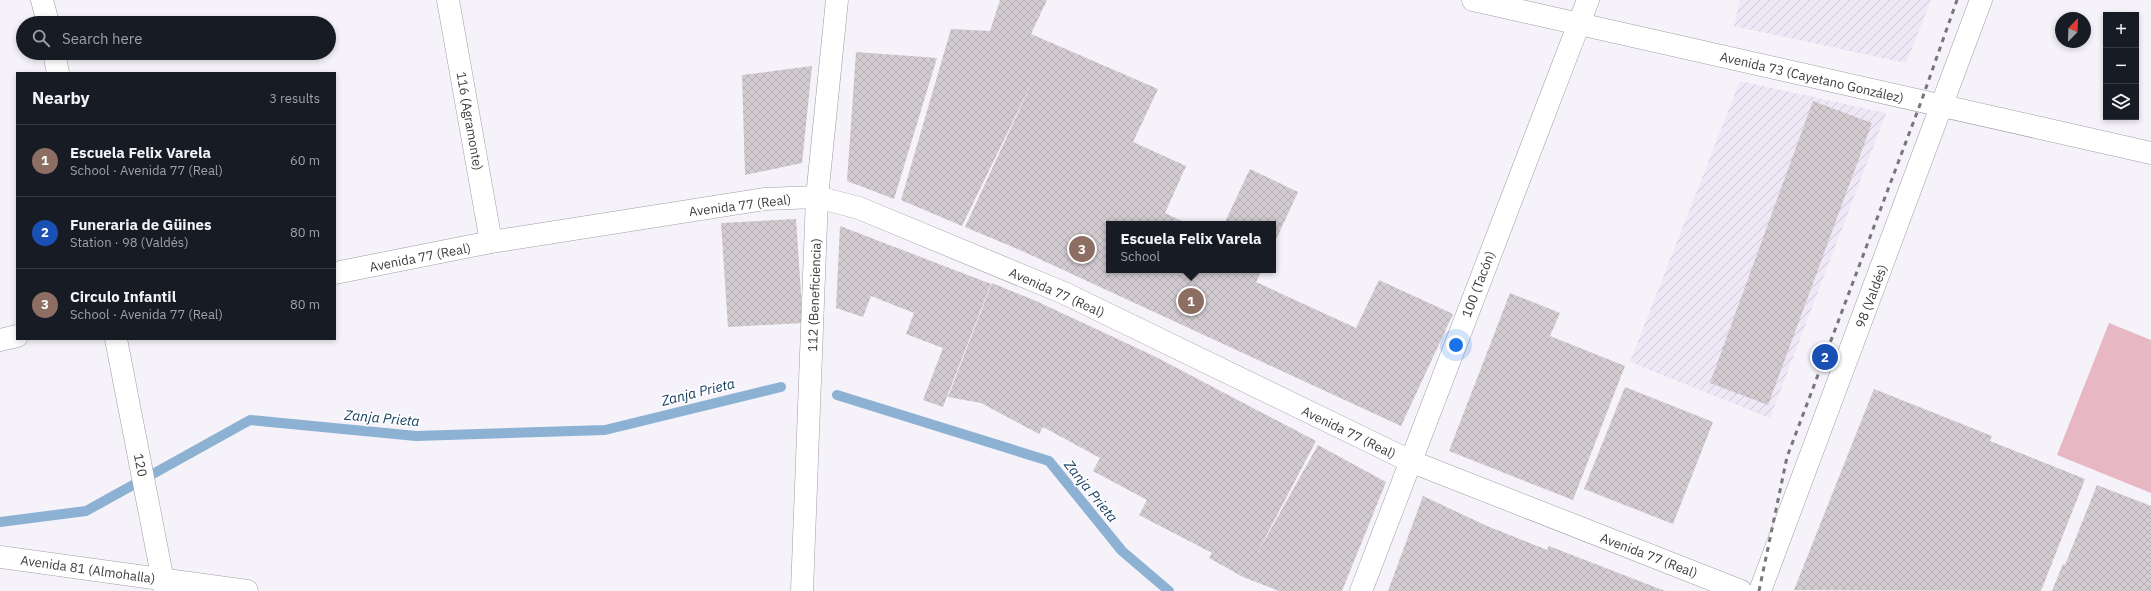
<!DOCTYPE html>
<html lang="en">
<head>
<meta charset="utf-8">
<style>
	:root { --surface:#171b24; --page:#242831; --text:#f1f3f6; --muted:#9ea1a6; --line:#363941; --accent:#7c3aed }
	body { margin:0; font-family:"IBM Plex Sans",sans-serif; background:var(--page); color:var(--text) }
	.controls { position:absolute; right:12px; top:12px; display:grid; overflow:hidden; border-radius:0px; box-shadow:0 2px 6px #0003 }
	.controls button { width:36px; height:36px; display:grid; place-items:center; padding:0; border:0; border-bottom:1px solid var(--line); background:var(--surface); color:var(--text); font:20px sans-serif }
	.compass { position:absolute; left:2055px; top:12px; width:36px; height:36px; border-radius:50%; background:var(--surface); box-shadow:0 2px 6px #0003; rotate:23deg }
	.you { position:absolute; left:1456px; top:345px; width:14px; height:14px; margin:-10px; border:3px solid #fff; border-radius:50%; background:#1a73e8; box-shadow:0 0 0 6px #1a73e833 }
	.badge { display:grid; place-items:center; width:26px; height:26px; border-radius:50%; background:var(--accent); color:#fff; font-size:13px; font-weight:700 }
	.pin { position:absolute; translate:-50% -50%; border:2px solid #fff; box-shadow:0 1px 4px #0006 }
	.popup { position:absolute; left:1106px; top:221px; width:170px; height:52px; box-sizing:border-box; display:grid; place-content:center; border-radius:0px; background:var(--surface); filter:drop-shadow(0 1px 3px #0005); font-size:13px; white-space:nowrap; color:var(--muted) }
	.popup b { font-size:15px; color:var(--text) }
	.popup::after { content:''; position:absolute; left:50%; top:100%; margin-left:-8px; border:8px solid transparent; border-top-color:var(--surface) }
	.list { margin:0; padding:0; list-style:none }
	h2 { display:flex; justify-content:space-between; align-items:center; height:52px; margin:0; padding:0 16px; font-size:17px }
	h2 small { font-size:13px; font-weight:400; color:var(--muted) }
	.list li { display:grid; grid-template-columns:26px 1fr auto; gap:12px; align-items:center; box-sizing:border-box; height:72px; padding:0 16px; border-top:1px solid var(--line) }
	.list b { display:block; font-size:15px; white-space:nowrap }
	.list p { margin:0; font-size:13px; white-space:nowrap; color:var(--muted) }
	.list em { font-size:13px; font-style:normal; color:var(--muted) }
	.icon { flex:none; width:22px; height:22px; fill:none; stroke:currentColor; stroke-width:2; stroke-linecap:round; stroke-linejoin:round }
	.map { position:relative; flex:none; width:2151px; height:591px; overflow:hidden }
	.search { position:absolute; background:var(--surface); box-shadow:0 2px 6px #0003; left:16px; top:16px; width:320px; height:44px; display:flex; align-items:center; gap:10px; box-sizing:border-box; padding:0 14px; border-radius:22px; color:var(--muted); font-size:15px }
	.panel { position:absolute; background:var(--surface); box-shadow:0 2px 6px #0003; left:16px; top:72px; width:320px; height:268px; border-radius:0px }
	.map>svg:first-child { display:block }
	.industrial { fill:url(#industrial-furrows) }
	.garden { fill:#e7b7c4 }
	.lines { fill:none; stroke-linecap:round; stroke-linejoin:round }
	.stream { stroke:#8cb1d3; stroke-width:10 }
	.building { fill:url(#building-cross-hatch) }
	.minor-casing { stroke:#a09da4; stroke-width:23 }
	.tertiary-casing { stroke:#a09da4; stroke-width:23 }
	.secondary-casing { stroke:#a09da4; stroke-width:23 }
	.minor { stroke:#fff; stroke-width:22 }
	.tertiary { stroke:#fff; stroke-width:22 }
	.secondary { stroke:#fff; stroke-width:22 }
	.rail { stroke:#78767b; stroke-width:3; stroke-dasharray:5 5; stroke-linecap:butt }
	.labels { text-anchor:middle; stroke-width:3.5; stroke-linejoin:round; paint-order:stroke }
	.street-label { font-size:13px; fill:#3d3c3f; stroke:#fff }
	.water-label { font-size:14px; font-style:italic; fill:#113b5d; stroke:#fff }
</style>
</head>
<body>
<div class="map">
<svg width="2151" height="591" viewBox="0 0 2151 591">
	<defs>
		<pattern id="industrial-furrows" width="10" height="10" patternUnits="userSpaceOnUse"><rect width="10" height="10" fill="#ede7f6"/><path d="M-1 1l2-2M0 10L10 0M9 11l2-2" fill="none" stroke="#ccc7d4"/></pattern>
		<pattern id="building-cross-hatch" width="8" height="8" patternUnits="userSpaceOnUse"><rect width="8" height="8" fill="#d2cbd0"/><path d="M0 0l8 8M0 8l8-8" fill="none" stroke="#b5afb4"/></pattern>
	</defs>
	<rect width="100%" height="100%" fill="#f5f2f9"/>
	<!-- industrial -->
	<g class="industrial">
		<polygon points="1740,0 1931,0 1906,63 1734,26"/>
		<polygon points="1740,81 1886,113 1770,418 1630,362"/>
	</g>
	<!-- garden -->
	<polygon class="garden" points="2109,323 2151,340 2151,493 2057,455"/>
	<g class="lines">
		<!-- stream -->
		<g class="stream">
			<polyline points="837,395 1049,461 1122,551 1169,591"/>
			<polyline points="0,522 86,511 250,420 416,436 605,430 781,387"/>
		</g>
	</g>
	<!-- building -->
	<g class="building">
		<polygon points="1000,0 1047,0 1031,34 1158,89 1133,142 1186,166 1165,213 1188,224 1109,224 1109,270 1262,270 1256,282 1356,328 1379,280 1453,314 1401,426 1020,250 965,227 1035,76 962,226 901,200 951,29 990,31"/>
		<polygon points="856,52 937,58 894,199 847,181"/>
		<polygon points="812,66 802,163 745,175 742,75"/>
		<polygon points="1813,101 1872,123 1768,405 1710,383"/>
		<polygon points="1250,169 1298,192 1273,246 1273,224 1224,224"/>
		<polygon points="796,219 803,323 728,327 721,223"/>
		<polygon points="840,226 991,284 943,407 923,400 943,348 906,334 914,313 871,296 863,317 836,308"/>
		<polygon points="992,283 1036,301 1154,356 1316,441 1254,559 1318,445 1386,482 1342,591 1279,591 1243,577 1209,558 1212,553 1139,515 1147,500 1093,471 1100,458 1043,427 1039,434 981,403 948,397"/>
		<polygon points="1510,293 1560,313 1550,336 1625,366 1573,500 1449,451"/>
		<polygon points="1625,387 1713,422 1673,524 1584,489"/>
		<polygon points="1874,389 1992,436 1990,441 2085,479 2041,591 1794,590"/>
		<polygon points="2097,485 2151,506 2151,591 2052,591 2063,564 2065,565"/>
		<polygon points="1423,496 1487,526 1547,550 1549,546 1665,591 1388,591"/>
	</g>
	<g class="lines">
		<defs>
			<g id="minor">
				<polyline points="42,0 48,23"/>
				<polyline points="448,0 491,242"/>
				<polyline points="1473,0 2151,153"/>
				<polyline points="54,53 58,73"/>
				<polyline points="116,339 165,591"/>
				<polyline points="0,557 247,591"/>
				<polyline points="1361,591 1588,0"/>
			</g>
			<g id="tertiary">
				<polyline points="802,591 817,197 837,0"/>
				<polyline points="1760,591 1981,0"/>
			</g>
			<g id="secondary">
				<polyline points="335,273 491,242 764,199 817,197 859,208 1064,293 1410,461 1741,591"/>
				<polyline points="0,340 17,336"/>
			</g>
		</defs>
		<!-- minor casing -->
		<use href="#minor" class="minor-casing"/>
		<!-- tertiary casing -->
		<use href="#tertiary" class="tertiary-casing"/>
		<!-- secondary casing -->
		<use href="#secondary" class="secondary-casing"/>
		<!-- minor -->
		<use href="#minor" class="minor"/>
		<!-- tertiary -->
		<use href="#tertiary" class="tertiary"/>
		<!-- secondary -->
		<use href="#secondary" class="secondary"/>
		<!-- rail -->
		<polyline class="rail" points="1759,591 1787,457 1921,102 1957,0"/>
	</g>
	<g class="labels">
		<!-- street labels -->
		<g class="street-label">
			<text transform="translate(1812 77) rotate(13)" y="5">Avenida 73 (Cayetano González)</text>
			<text transform="translate(470 121) rotate(80)" y="5">116 (Agramonte)</text>
			<text transform="translate(740 205) rotate(-7)" y="5">Avenida 77 (Real)</text>
			<text transform="translate(420 257) rotate(-11)" y="5">Avenida 77 (Real)</text>
			<text transform="translate(1478 284) rotate(-69)" y="5">100 (Tacón)</text>
			<text transform="translate(1057 292) rotate(24)" y="5">Avenida 77 (Real)</text>
			<text transform="translate(814 295) rotate(-88)" y="5">112 (Beneficiencia)</text>
			<text transform="translate(1871 296) rotate(-69)" y="5">98 (Valdés)</text>
			<text transform="translate(1349 432) rotate(26)" y="5">Avenida 77 (Real)</text>
			<text transform="translate(141 465) rotate(79)" y="5">120</text>
			<text transform="translate(1649 555) rotate(21)" y="5">Avenida 77 (Real)</text>
			<text transform="translate(88 569) rotate(8)" y="5">Avenida 81 (Almohalla)</text>
		</g>
		<!-- water labels -->
		<g class="water-label">
			<text transform="translate(698 392) rotate(-14)" y="5">Zanja Prieta</text>
			<text transform="translate(382 418) rotate(5)" y="5">Zanja Prieta</text>
			<text transform="translate(1091 491) rotate(51)" y="5">Zanja Prieta</text>
		</g>
	</g>
</svg>
<div class="controls">
<button>+</button>
<button>−</button>
<button><svg class="icon" aria-label="layers" viewBox="0 0 24 24"><path d="M12 4l9 5-9 5-9-5zM3 14l9 5 9-5"/></svg></button>
</div>
<svg class="compass" viewBox="-18 -18 36 36"><path d="M0-13l5 13h-10z" fill="#e53935"/><path d="M0 13l5-13h-10z" fill="#9ea1a6"/></svg>
<div class="you"></div>
<div class="pin badge" style="left:1191px;top:301px;background:#8d6e63">1</div>
<div class="popup"><b>Escuela Felix Varela</b>School</div>
<div class="pin badge" style="left:1825px;top:357px;background:#1a4fb4">2</div>
<div class="pin badge" style="left:1082px;top:249px;background:#8d6e63">3</div>
<div class="search"><svg class="icon" aria-label="search" viewBox="0 0 24 24"><circle cx="10" cy="10" r="6"/><path d="M15 15l6 6"/></svg>Search here</div>
<section class="panel">
<h2>Nearby<small>3 results</small></h2>
<ul class="list">
<li><span class="badge" style="background:#8d6e63">1</span><div><b>Escuela Felix Varela</b><p>School · Avenida 77 (Real)</p></div><em>60 m</em></li>
<li><span class="badge" style="background:#1a4fb4">2</span><div><b>Funeraria de Güines</b><p>Station · 98 (Valdés)</p></div><em>80 m</em></li>
<li><span class="badge" style="background:#8d6e63">3</span><div><b>Circulo Infantil</b><p>School · Avenida 77 (Real)</p></div><em>80 m</em></li>
</ul>
</section>
</div>
</body>
</html>
